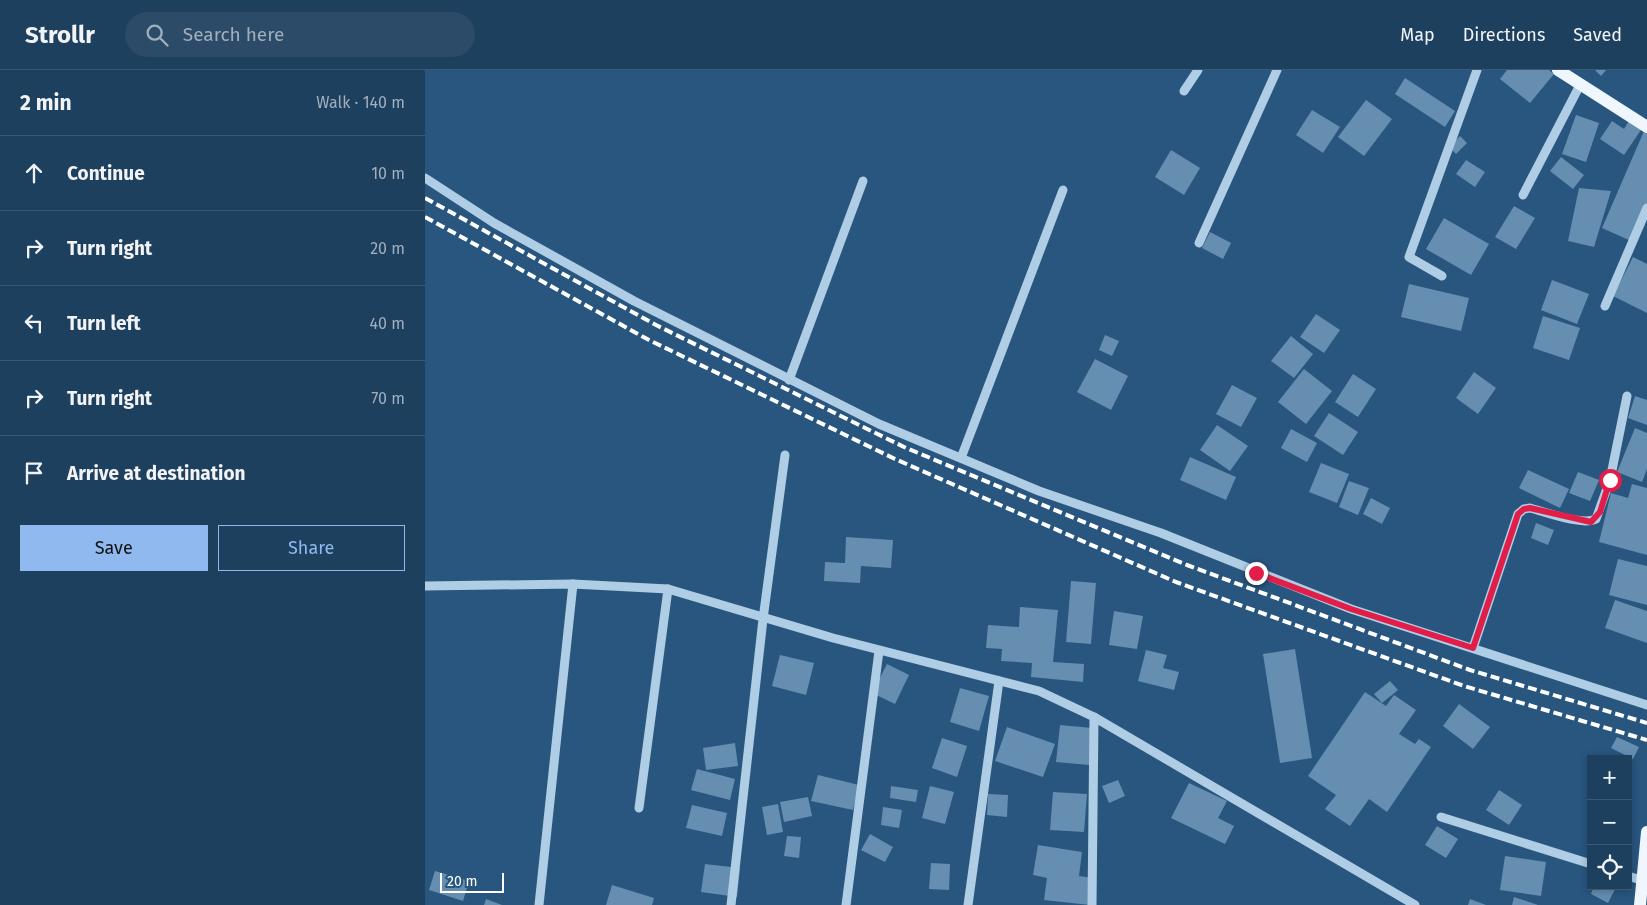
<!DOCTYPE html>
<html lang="en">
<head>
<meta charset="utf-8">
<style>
	:root { --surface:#1e405f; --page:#2b4b68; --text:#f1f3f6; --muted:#a1afbd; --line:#3c5974; --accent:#90b9f0 }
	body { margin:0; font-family:"Fira Sans",sans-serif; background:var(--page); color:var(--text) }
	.controls { position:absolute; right:15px; bottom:15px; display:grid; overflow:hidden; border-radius:0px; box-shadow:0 2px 8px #0003 }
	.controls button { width:45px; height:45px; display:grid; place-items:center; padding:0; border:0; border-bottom:1px solid var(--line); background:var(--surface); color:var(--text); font:25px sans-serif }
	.scale { position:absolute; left:15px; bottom:12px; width:64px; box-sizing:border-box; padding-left:5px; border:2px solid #fff; border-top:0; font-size:14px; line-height:18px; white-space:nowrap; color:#fff; -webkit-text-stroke:4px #28567f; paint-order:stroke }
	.stop { position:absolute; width:15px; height:15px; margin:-11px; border:4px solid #e11d48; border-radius:50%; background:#fff }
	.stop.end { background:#e11d48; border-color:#fff; box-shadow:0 1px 5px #0008 }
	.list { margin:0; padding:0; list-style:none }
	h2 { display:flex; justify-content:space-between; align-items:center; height:65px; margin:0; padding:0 20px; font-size:21px }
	h2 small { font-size:16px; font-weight:400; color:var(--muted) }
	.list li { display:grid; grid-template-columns:32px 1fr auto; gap:15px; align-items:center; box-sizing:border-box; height:75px; padding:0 20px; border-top:1px solid var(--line) }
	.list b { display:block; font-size:19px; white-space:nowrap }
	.list em { font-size:16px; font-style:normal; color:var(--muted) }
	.actions { display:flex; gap:10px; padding:15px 20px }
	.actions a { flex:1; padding:11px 0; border:1px solid var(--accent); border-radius:0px; text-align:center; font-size:18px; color:var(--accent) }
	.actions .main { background:var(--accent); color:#111 }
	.icon { flex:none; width:28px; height:28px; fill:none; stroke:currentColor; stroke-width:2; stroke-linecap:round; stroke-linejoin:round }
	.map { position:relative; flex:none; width:1222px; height:835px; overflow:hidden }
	header { display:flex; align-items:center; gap:30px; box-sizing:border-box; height:70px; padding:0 25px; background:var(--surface); border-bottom:1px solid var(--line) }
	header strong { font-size:24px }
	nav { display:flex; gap:28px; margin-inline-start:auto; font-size:18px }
	.search { width:350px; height:45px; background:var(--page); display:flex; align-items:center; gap:12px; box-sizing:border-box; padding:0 18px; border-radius:28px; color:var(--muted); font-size:19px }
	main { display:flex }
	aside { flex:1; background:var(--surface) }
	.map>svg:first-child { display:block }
	.building { fill:#658eb1 }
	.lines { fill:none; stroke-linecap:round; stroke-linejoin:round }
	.minor { stroke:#afcde5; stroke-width:9 }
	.major { stroke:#eff6fd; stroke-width:12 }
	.rail { stroke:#fff; stroke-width:4; stroke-dasharray:9 4; stroke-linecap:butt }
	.route { stroke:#e11d48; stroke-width:6 }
</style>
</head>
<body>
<header>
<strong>Strollr</strong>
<div class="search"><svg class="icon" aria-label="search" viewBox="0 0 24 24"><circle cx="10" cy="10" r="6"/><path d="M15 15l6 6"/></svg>Search here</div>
<nav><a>Map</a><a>Directions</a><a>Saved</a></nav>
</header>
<main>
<aside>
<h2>2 min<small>Walk · 140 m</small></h2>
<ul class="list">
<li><svg class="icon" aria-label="ahead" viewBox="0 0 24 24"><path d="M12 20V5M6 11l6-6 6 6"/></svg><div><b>Continue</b></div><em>10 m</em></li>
<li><svg class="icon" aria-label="right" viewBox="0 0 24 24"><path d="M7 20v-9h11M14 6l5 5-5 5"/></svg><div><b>Turn right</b></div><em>20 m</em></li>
<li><svg class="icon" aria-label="left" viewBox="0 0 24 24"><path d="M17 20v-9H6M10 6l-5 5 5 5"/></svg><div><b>Turn left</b></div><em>40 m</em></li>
<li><svg class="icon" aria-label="right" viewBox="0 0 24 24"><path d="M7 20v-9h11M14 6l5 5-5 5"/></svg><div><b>Turn right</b></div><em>70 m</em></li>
<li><svg class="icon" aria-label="arrive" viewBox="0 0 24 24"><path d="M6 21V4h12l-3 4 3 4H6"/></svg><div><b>Arrive at destination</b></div></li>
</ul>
<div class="actions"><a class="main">Save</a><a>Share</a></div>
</aside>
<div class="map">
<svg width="1222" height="835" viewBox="0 0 1222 835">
	<rect width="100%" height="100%" fill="#28567f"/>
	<!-- building -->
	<g class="building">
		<polygon points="1082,0 1124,0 1129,4 1105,33 1075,9"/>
		<polygon points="1170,0 1181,0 1176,6"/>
		<polygon points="980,8 1030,41 1020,57 970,24"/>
		<polygon points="941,30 967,49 939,86 913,67"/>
		<polygon points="887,40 915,57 898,83 871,65"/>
		<polygon points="1151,45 1174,53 1161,92 1137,84"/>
		<polygon points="1205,49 1218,57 1199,85 1175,69 1187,51 1199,59"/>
		<polygon points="1219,61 1222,62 1222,133 1206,171 1177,158"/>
		<polygon points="1035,66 1042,73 1031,84 1024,77"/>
		<polygon points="746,80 775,98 759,125 730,107"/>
		<polygon points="1136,87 1159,105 1148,119 1125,101"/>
		<polygon points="1041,90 1060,102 1050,117 1031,104"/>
		<polygon points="1154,118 1186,121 1169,177 1143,171"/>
		<polygon points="1089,136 1110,148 1091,179 1070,167"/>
		<polygon points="1019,148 1064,174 1046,205 1001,179"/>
		<polygon points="785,162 806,173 798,189 777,178"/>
		<polygon points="1208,187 1222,194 1222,243 1188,226"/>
		<polygon points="1127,210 1164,224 1152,254 1116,240"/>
		<polygon points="984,214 1044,228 1036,261 976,247"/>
		<polygon points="891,244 915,260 899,283 875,267"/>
		<polygon points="1118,246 1155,258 1144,290 1108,278"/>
		<polygon points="680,265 694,271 687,286 674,280"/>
		<polygon points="866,266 888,284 869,308 846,291"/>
		<polygon points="670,289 703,306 686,340 652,322"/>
		<polygon points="879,299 907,321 881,354 853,332"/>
		<polygon points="1049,302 1071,318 1053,344 1031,328"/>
		<polygon points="928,304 951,319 933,347 910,332"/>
		<polygon points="807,315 832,328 816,357 791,344"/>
		<polygon points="1210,326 1222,330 1222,355 1203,348"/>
		<polygon points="904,343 933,362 918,385 889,366"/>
		<polygon points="792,355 823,376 805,401 775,380"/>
		<polygon points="1210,358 1222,363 1222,399 1217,412 1192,402"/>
		<polygon points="866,359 892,373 882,392 856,378"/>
		<polygon points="765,387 811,407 801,430 755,410"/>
		<polygon points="896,393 924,404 912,433 884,422"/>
		<polygon points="1103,400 1144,419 1135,438 1094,418"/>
		<polygon points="1153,402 1174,410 1165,431 1144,423"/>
		<polygon points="924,411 944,418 933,445 914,437"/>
		<polygon points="1207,414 1222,418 1222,485 1174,472 1186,423 1203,428"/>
		<polygon points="946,428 965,438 957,454 938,444"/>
		<polygon points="1111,453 1129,460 1123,475 1106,468"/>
		<polygon points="421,467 468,470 466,498 436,496 435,513 399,511 400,492 420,493"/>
		<polygon points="1193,489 1222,496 1222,535 1184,525"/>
		<polygon points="646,511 671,513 666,574 641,572"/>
		<polygon points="1190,530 1222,541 1222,573 1180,558"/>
		<polygon points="595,537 633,540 628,592 659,594 658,612 606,607 607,593 576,591 577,579 561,578 563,555 594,557"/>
		<polygon points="689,541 718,546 712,579 684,575"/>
		<polygon points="870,579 887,688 855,693 838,584"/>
		<polygon points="721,580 742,585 738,598 754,602 749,620 713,611"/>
		<polygon points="355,585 389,593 381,625 347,616"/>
		<polygon points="462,594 484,605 470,634 447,623"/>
		<polygon points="965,611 973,620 957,633 949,624"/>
		<polygon points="535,618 564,626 554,661 525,652"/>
		<polygon points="940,622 961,636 969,625 991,640 974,664 990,674 994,669 1006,677 962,742 944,729 925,756 900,739 911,725 883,706"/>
		<polygon points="1034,634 1065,657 1048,679 1018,656"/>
		<polygon points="635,655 667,658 664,695 631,692"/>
		<polygon points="582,657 630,674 618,707 570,691"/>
		<polygon points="1192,667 1214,677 1208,689 1186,678"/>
		<polygon points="517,668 542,676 532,707 507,698"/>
		<polygon points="310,673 313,696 281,700 278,678"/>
		<polygon points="272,699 310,709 305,730 266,720"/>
		<polygon points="393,705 434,715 428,740 386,731"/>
		<polygon points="693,710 700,726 684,733 677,716"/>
		<polygon points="764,713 802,731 793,748 809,756 800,774 746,748"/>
		<polygon points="466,716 493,720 491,732 465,728"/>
		<polygon points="505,716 529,722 520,754 497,748"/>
		<polygon points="1074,720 1097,735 1084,755 1061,740"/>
		<polygon points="628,722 662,724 659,762 625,760"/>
		<polygon points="563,724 583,725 582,747 562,745"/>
		<polygon points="383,727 387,746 359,752 355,732"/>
		<polygon points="353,734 358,762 342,765 337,737"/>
		<polygon points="267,735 302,743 297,766 261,758"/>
		<polygon points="458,737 477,740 474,758 456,755"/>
		<polygon points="1012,756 1033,769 1021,788 1000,775"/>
		<polygon points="445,764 468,777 460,792 436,780"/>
		<polygon points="362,766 376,767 374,788 359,786"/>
		<polygon points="613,775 657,782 654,806 669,808 665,835 619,830 622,808 608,805"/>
		<polygon points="1080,786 1121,792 1116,826 1075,820"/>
		<polygon points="506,793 525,794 524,820 504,819"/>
		<polygon points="280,794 315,798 312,827 276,822"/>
		<polygon points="10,801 44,811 38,831 4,820"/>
		<polygon points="187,815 229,828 227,835 181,835"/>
		<polygon points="1169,816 1185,816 1190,819 1183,833 1166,824"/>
		<polygon points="1089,827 1113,835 1087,835"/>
		<polygon points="61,829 77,835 59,835"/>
		<polygon points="1045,829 1061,835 1043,835"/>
	</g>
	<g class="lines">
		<!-- minor -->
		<g class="minor">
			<polyline points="759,21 773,0"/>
			<polyline points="0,108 69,153 209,231 454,354 614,421 736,463 926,539 1222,635"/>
			<polyline points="1098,125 1155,15"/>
			<polyline points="774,173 852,0"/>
			<polyline points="1017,206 984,187 1052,0"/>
			<polyline points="1180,236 1222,138"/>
			<polyline points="364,310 438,111"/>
			<polyline points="536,388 638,120"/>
			<polyline points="0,516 148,514 243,519 408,568 614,621 669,647 990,835"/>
			<path d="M1048,578L1093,444L1099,439L1105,438C1120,442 1158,456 1171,449L1185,410L1202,326"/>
			<polyline points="214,738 243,519"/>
			<polyline points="1016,747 1166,794"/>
			<polyline points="1203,806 1216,810"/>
			<polyline points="114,835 148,514"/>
			<polyline points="306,835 338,549 360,385"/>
			<polyline points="421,835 454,581"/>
			<polyline points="543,835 574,611"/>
			<polyline points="667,835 669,647"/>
		</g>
		<!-- major -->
		<g class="major">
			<polyline points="1133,0 1222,57"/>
			<polyline points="1215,835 1222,762"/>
		</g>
		<!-- rail -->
		<g class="rail">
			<polyline points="0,128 231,255 479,377 762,495 1045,600 1222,653"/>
			<polyline points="0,147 224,270 470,389 751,512 1039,616 1222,670"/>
		</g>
	</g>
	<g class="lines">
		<!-- route -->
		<polyline class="route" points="831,503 926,539 1048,578 1093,444 1099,439 1105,438 1166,452 1175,442 1185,410"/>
	</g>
</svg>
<div class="controls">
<button>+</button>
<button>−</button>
<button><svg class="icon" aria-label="locate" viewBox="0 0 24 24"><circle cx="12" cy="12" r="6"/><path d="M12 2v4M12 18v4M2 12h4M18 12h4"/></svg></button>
</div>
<div class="scale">20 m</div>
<div class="stop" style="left:1185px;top:410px"></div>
<div class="stop end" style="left:831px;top:503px"></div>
</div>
</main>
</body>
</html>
